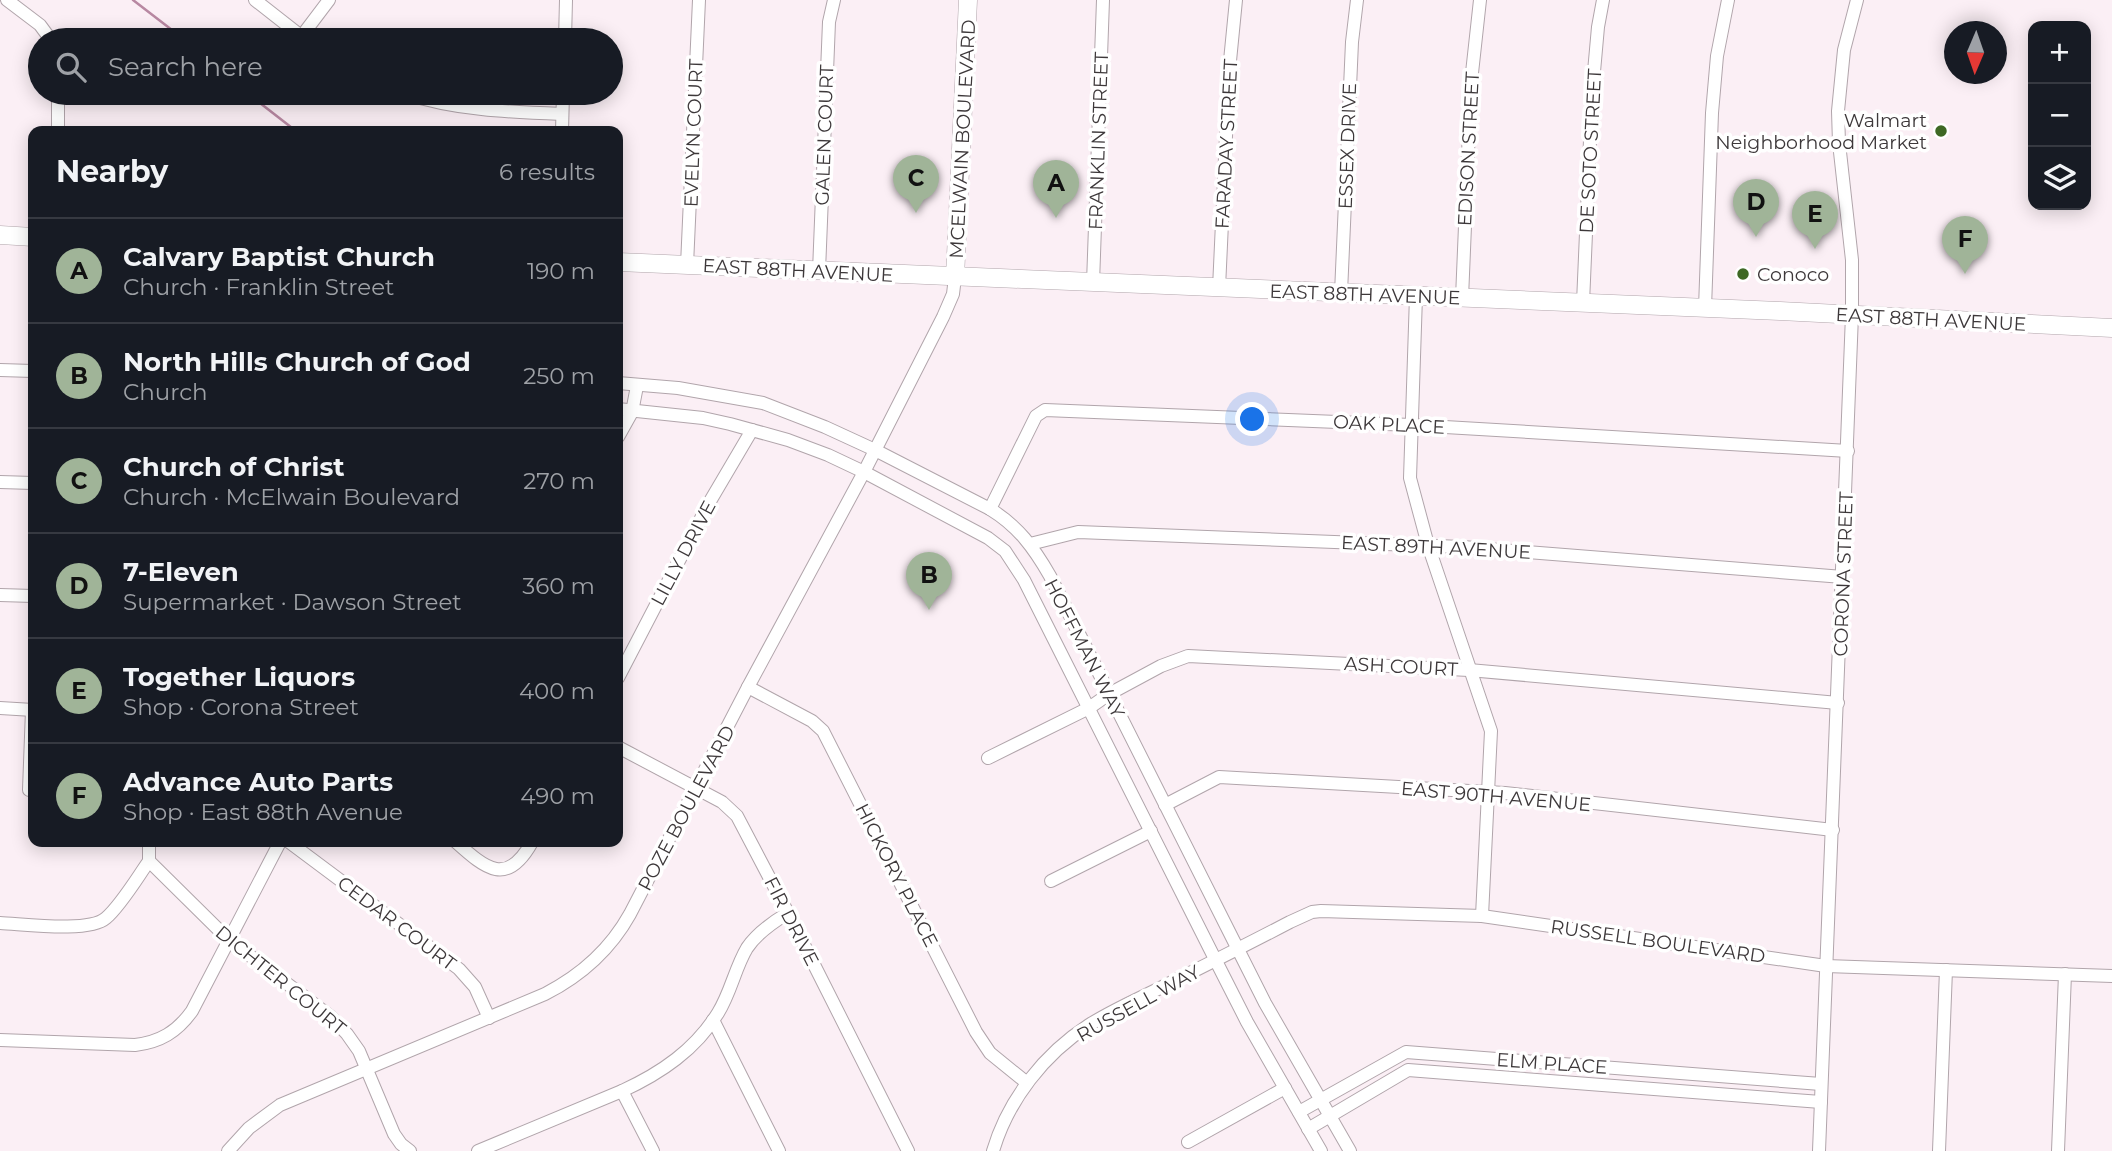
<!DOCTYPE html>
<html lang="en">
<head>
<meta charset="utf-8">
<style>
	:root { --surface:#171b24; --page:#20242c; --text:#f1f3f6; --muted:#9ea1a6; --line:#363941; --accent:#a0b498 }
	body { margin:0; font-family:Montserrat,sans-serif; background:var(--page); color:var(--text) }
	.controls { position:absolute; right:21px; top:21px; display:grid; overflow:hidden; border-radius:14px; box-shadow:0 4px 18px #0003 }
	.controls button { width:63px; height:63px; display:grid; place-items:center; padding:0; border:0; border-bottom:2px solid var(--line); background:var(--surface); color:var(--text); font:35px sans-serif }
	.compass { position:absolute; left:1944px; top:21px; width:63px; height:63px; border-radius:50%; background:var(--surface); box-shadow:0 4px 18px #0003; rotate:182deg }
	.you { position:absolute; left:1253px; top:420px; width:24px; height:24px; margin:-18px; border:5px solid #fff; border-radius:50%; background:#1a73e8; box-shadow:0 0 0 10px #1a73e833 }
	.badge { display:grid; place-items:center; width:46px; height:46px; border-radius:50%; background:var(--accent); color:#111; font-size:23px; font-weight:700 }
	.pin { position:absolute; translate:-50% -58px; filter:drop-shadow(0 2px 4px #0008) }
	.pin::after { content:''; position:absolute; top:37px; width:24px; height:21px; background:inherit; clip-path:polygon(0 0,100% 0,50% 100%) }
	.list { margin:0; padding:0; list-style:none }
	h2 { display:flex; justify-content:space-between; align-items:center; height:91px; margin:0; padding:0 28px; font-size:30px }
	h2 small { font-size:23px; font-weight:400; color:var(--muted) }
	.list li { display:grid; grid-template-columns:46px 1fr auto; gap:21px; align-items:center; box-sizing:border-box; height:105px; padding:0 28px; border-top:2px solid var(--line) }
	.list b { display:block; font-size:26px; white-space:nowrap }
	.list p { margin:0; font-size:23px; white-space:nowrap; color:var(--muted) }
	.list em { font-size:23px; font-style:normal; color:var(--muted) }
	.icon { flex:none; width:38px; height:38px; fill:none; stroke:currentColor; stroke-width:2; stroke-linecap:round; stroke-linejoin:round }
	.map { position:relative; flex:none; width:2112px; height:1151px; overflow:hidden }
	.search { position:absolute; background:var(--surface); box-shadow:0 4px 18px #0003; left:28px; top:28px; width:595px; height:77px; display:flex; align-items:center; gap:18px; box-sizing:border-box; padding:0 24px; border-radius:38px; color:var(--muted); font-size:26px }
	.panel { position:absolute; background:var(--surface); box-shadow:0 4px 18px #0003; left:28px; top:126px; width:595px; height:721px; border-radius:14px }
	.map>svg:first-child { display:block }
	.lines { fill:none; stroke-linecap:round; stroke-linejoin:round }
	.stream { stroke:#b888a2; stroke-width:2.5 }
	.street-casing { stroke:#b1a5ab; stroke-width:14 }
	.secondary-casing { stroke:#b1a5ab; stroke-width:19 }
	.street { stroke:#fff; stroke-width:12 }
	.secondary { stroke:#fff; stroke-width:18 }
	.poi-dot { fill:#3e6824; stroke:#fff; stroke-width:2.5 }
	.labels { text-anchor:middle; stroke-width:7; stroke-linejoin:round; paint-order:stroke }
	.poi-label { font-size:19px; fill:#3d383a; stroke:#fff; text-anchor:end }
	.street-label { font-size:19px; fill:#3d383a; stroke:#fff }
</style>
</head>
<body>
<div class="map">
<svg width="2112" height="1151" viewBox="0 0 2112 1151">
	<rect width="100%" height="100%" fill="#fbeff5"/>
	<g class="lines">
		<!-- stream -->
		<g class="stream">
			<polyline points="133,0 185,40"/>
			<polyline points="247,93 296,131"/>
		</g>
		<defs>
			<g id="street">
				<polyline points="7,0 40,25 51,40"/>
				<polyline points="255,0 306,40"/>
				<polyline points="301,37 329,0"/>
				<polyline points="565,40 566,0"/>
				<path d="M404,93C455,110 508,112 562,114"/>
				<polyline points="58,131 58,93"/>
				<polyline points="562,131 563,93"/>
				<polyline points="687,265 699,0"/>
				<polyline points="819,271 829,22 834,0"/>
				<polyline points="1093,283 1103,0"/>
				<polyline points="1219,288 1229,71 1236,0"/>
				<polyline points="1341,293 1352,42 1357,0"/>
				<polyline points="1416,296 1410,478 1428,545 1491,731 1482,916"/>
				<polyline points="1462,298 1471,82 1480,0"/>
				<polyline points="1583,303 1592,94 1598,27 1603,0"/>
				<polyline points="1705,308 1712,113 1717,56 1728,0"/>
				<polyline points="0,370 33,371"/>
				<path d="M618,383L678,388L763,403L825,427L875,450L990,509C1018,526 1034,548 1050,576L1265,1003L1350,1151"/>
				<polyline points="618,409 703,418 730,424 788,440 828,455 864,472 988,538 1005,551 1024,580 1216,961 1247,1022 1321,1151"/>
				<polyline points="618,437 632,412 637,386"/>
				<polyline points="0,482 33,483"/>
				<polyline points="990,509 1036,416 1045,410 1411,425 1848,451"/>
				<polyline points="1030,544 1078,532 1463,547 1843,577"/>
				<polyline points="0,595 33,596"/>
				<polyline points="618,678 709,503 752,430"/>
				<polyline points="748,687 812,721 823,731 976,1032 990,1053 1027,1083"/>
				<polyline points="0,708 33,710"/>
				<polyline points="618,747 722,802 737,816 788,913 908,1151"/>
				<polyline points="988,758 1089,708 1109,694 1161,666 1188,656 1469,670 1838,703"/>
				<polyline points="29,790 32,710"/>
				<polyline points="1165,805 1219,777 1505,793 1833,830"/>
				<polyline points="289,842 459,969 475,987 489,1018"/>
				<path d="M456,842C486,869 507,887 532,842"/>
				<polyline points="149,861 229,940 330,1016 347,1034 359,1051 394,1134 401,1144 410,1151"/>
				<polyline points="149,861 149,842"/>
				<polyline points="1051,881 1151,831"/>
				<path d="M0,923C24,924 89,933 106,918C121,905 137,878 149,861"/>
				<polyline points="713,1020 779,1151"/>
				<path d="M0,1040L135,1045C160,1042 177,1032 192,1011L280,842"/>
				<polyline points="622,1091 653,1151"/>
				<polyline points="1299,1112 1406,1052 1821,1084"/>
				<polyline points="1308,1129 1408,1070 1821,1102"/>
				<polyline points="1188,1142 1285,1088"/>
				<path d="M228,1151L249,1128L280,1105L545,994C582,975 610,950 630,914L748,687L864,472L943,317L953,294L955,277"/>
				<path d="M478,1151L622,1091C661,1073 695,1050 718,1013C731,992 735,968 747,948C757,933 773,922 788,913"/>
				<path d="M993,1151C1008,1100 1044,1054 1089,1025C1114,1009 1143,997 1170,983C1210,963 1250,943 1290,922L1312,912L1321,911L1482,916L1826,966L2112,976"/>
				<polyline points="1819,1151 1852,315 1852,260 1839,143 1838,111 1844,50 1857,0"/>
				<polyline points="1939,1151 1946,970"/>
				<polyline points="2058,1151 2065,974"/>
			</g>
			<g id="secondary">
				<polyline points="0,235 33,237"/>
				<polyline points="618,262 1780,311 2112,328"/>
				<polyline points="955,277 968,0"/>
			</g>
		</defs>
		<!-- street casing -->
		<use href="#street" class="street-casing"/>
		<!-- secondary casing -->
		<use href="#secondary" class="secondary-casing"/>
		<!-- street -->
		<use href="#street" class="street"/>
		<!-- secondary -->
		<use href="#secondary" class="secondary"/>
	</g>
	<!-- markers -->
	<g class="poi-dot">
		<circle cx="1941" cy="131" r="7"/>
		<circle cx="1743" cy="274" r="7"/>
	</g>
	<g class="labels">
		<!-- poi labels -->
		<g class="poi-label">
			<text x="1927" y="127">Walmart<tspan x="1927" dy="22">Neighborhood Market</tspan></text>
			<text x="1757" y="281" text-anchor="start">Conoco</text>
		</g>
		<!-- street labels -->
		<g class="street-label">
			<text transform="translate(693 133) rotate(-88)" y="7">EVELYN COURT</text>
			<text transform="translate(824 135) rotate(-88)" y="7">GALEN COURT</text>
			<text transform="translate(962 139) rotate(-87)" y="7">MCELWAIN BOULEVARD</text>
			<text transform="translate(1098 141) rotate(-88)" y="7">FRANKLIN STREET</text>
			<text transform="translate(1226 144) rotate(-87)" y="7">FARADAY STREET</text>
			<text transform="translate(1347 146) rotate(-88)" y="7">ESSEX DRIVE</text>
			<text transform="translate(1468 149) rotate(-87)" y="7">EDISON STREET</text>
			<text transform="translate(1590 151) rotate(-87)" y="7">DE SOTO STREET</text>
			<text transform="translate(798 270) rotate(3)" y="7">EAST 88TH AVENUE</text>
			<text transform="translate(1365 294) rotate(2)" y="7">EAST 88TH AVENUE</text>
			<text transform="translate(1931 319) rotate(3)" y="7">EAST 88TH AVENUE</text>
			<text transform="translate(1389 424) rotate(3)" y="7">OAK PLACE</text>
			<text transform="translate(1436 547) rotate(3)" y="7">EAST 89TH AVENUE</text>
			<text transform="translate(683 553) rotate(-62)" y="7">LILLY DRIVE</text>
			<text transform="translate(1843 574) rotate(-88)" y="7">CORONA STREET</text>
			<text transform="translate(1085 648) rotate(63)" y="7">HOFFMAN WAY</text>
			<text transform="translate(1401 666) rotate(3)" y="7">ASH COURT</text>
			<text transform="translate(1496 796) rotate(5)" y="7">EAST 90TH AVENUE</text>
			<text transform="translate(686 808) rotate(-62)" y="7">POZE BOULEVARD</text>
			<text transform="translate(897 875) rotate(63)" y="7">HICKORY PLACE</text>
			<text transform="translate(792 921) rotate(63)" y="7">FIR DRIVE</text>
			<text transform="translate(397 923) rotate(37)" y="7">CEDAR COURT</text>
			<text transform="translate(1658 941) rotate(8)" y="7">RUSSELL BOULEVARD</text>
			<text transform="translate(281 980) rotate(39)" y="7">DICHTER COURT</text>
			<text transform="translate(1138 1003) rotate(-29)" y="7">RUSSELL WAY</text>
			<text transform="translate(1552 1063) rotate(4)" y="7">ELM PLACE</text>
		</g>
	</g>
</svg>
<div class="controls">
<button>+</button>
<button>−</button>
<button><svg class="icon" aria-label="layers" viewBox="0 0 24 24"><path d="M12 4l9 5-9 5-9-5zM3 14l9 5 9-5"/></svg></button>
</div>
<svg class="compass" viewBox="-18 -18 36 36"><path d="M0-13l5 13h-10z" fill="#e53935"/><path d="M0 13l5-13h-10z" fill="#9ea1a6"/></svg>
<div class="you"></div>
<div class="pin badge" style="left:1056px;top:218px">A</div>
<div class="pin badge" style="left:929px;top:610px">B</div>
<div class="pin badge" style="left:916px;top:213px">C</div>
<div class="pin badge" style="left:1756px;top:237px">D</div>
<div class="pin badge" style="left:1815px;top:249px">E</div>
<div class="pin badge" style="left:1965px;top:274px">F</div>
<div class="search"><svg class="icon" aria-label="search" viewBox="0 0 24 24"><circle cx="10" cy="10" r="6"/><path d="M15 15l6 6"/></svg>Search here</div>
<section class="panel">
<h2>Nearby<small>6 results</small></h2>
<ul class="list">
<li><span class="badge">A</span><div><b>Calvary Baptist Church</b><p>Church · Franklin Street</p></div><em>190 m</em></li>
<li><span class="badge">B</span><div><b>North Hills Church of God</b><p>Church</p></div><em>250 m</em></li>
<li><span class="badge">C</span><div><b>Church of Christ</b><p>Church · McElwain Boulevard</p></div><em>270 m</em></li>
<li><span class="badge">D</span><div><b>7-Eleven</b><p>Supermarket · Dawson Street</p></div><em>360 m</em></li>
<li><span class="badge">E</span><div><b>Together Liquors</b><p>Shop · Corona Street</p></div><em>400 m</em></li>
<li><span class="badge">F</span><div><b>Advance Auto Parts</b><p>Shop · East 88th Avenue</p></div><em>490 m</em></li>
</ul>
</section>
</div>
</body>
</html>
